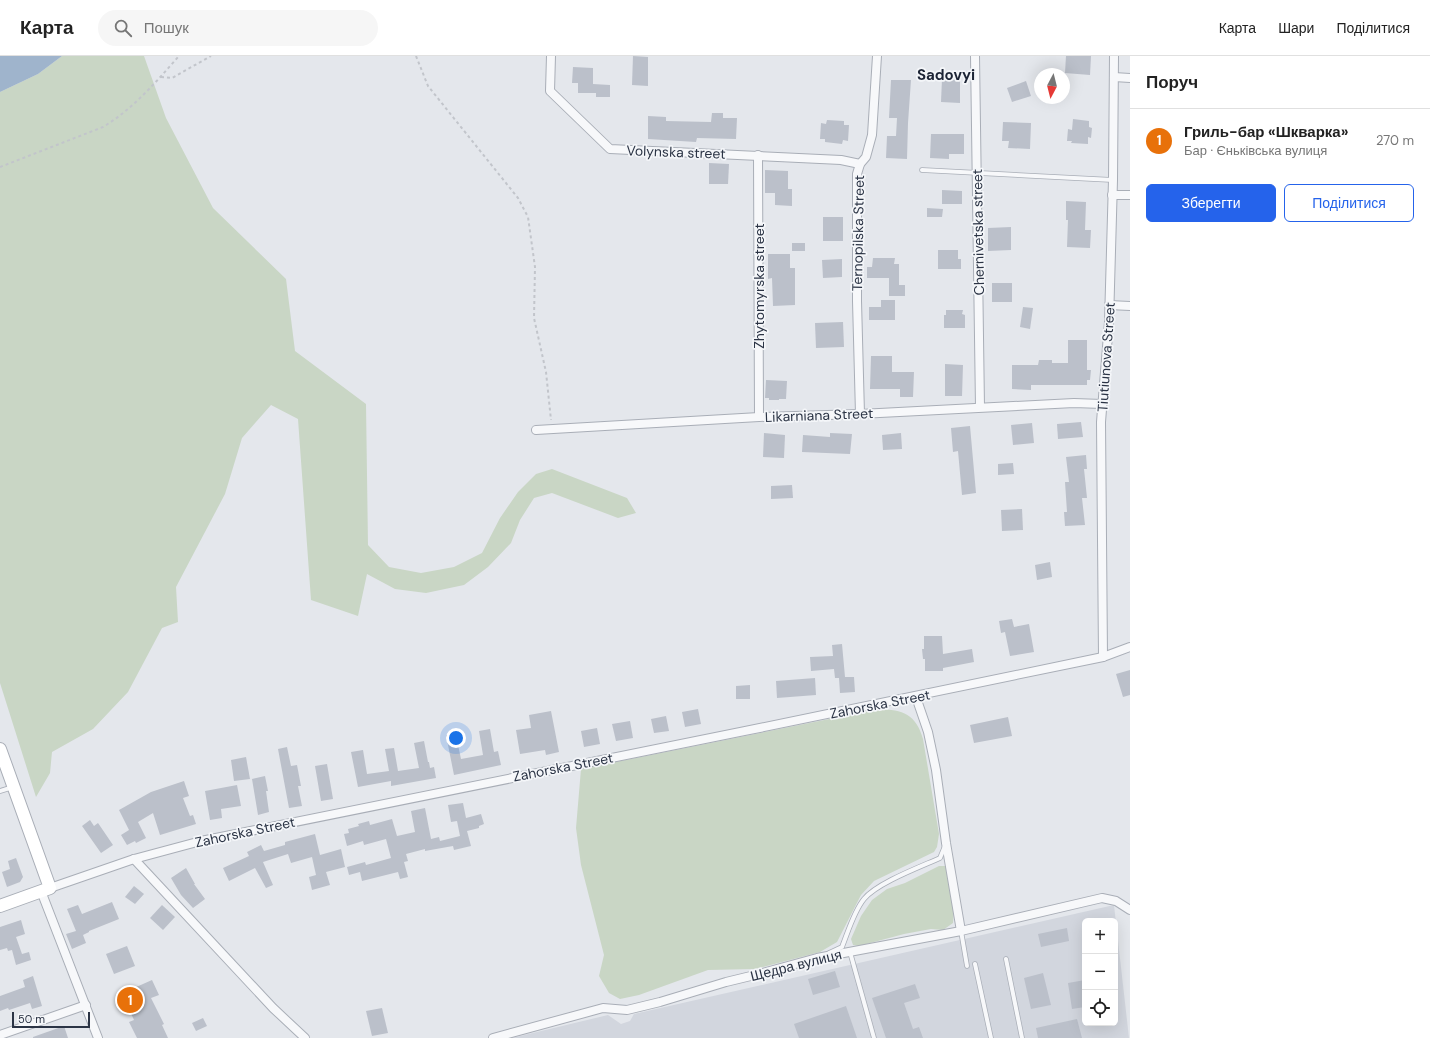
<!DOCTYPE html>
<html lang="uk">
<head>
<meta charset="utf-8">
<style>
	:root { --surface:#fff; --page:#f6f6f6; --text:#222; --muted:#767676; --line:#e0e0e0; --accent:#2563eb }
	body { margin:0; font-family:"DM Sans",sans-serif; background:var(--page); color:var(--text) }
	.controls { position:absolute; right:12px; bottom:12px; display:grid; overflow:hidden; border-radius:6px; box-shadow:0 4px 16px #0002 }
	.controls button { width:36px; height:36px; display:grid; place-items:center; padding:0; border:0; border-bottom:1px solid var(--line); background:var(--surface); color:var(--text); font:20px sans-serif }
	.compass { position:absolute; left:1034px; top:12px; width:36px; height:36px; border-radius:50%; background:var(--surface); box-shadow:0 4px 16px #0002; rotate:187deg }
	.scale { position:absolute; left:12px; bottom:10px; width:78px; box-sizing:border-box; padding-left:4px; border:2px solid #2b3445; border-top:0; font-size:11px; line-height:14px; white-space:nowrap; color:#2b3445; -webkit-text-stroke:3px #f4f6f9; paint-order:stroke }
	.you { position:absolute; left:456px; top:682px; width:14px; height:14px; margin:-10px; border:3px solid #fff; border-radius:50%; background:#1a73e8; box-shadow:0 0 0 6px #1a73e833 }
	.badge { display:grid; place-items:center; width:26px; height:26px; border-radius:50%; background:var(--accent); color:#fff; font-size:13px; font-weight:700 }
	.pin { position:absolute; translate:-50% -50%; border:2px solid #fff; box-shadow:0 1px 4px #0006 }
	.list { margin:0; padding:0; list-style:none }
	h2 { display:flex; justify-content:space-between; align-items:center; height:52px; margin:0; padding:0 16px; font-size:17px }
	h2 small { font-size:13px; font-weight:400; color:var(--muted) }
	.list li { display:grid; grid-template-columns:26px 1fr auto; gap:12px; align-items:center; box-sizing:border-box; height:64px; padding:0 16px; border-top:1px solid var(--line) }
	.list b { display:block; font-size:15px; white-space:nowrap }
	.list p { margin:0; font-size:13px; white-space:nowrap; color:var(--muted) }
	.list em { font-size:13px; font-style:normal; color:var(--muted) }
	.actions { display:flex; gap:8px; padding:12px 16px }
	.actions a { flex:1; padding:9px 0; border:1px solid var(--accent); border-radius:6px; text-align:center; font-size:14px; color:var(--accent) }
	.actions .main { background:var(--accent); color:#fff }
	.icon { flex:none; width:22px; height:22px; fill:none; stroke:currentColor; stroke-width:2; stroke-linecap:round; stroke-linejoin:round }
	.map { position:relative; flex:none; width:1130px; height:982px; overflow:hidden }
	header { display:flex; align-items:center; gap:24px; box-sizing:border-box; height:56px; padding:0 20px; background:var(--surface); border-bottom:1px solid var(--line) }
	header strong { font-size:19px }
	nav { display:flex; gap:22px; margin-inline-start:auto; font-size:14px }
	.search { width:280px; height:36px; background:var(--page); display:flex; align-items:center; gap:10px; box-sizing:border-box; padding:0 14px; border-radius:22px; color:var(--muted); font-size:15px }
	main { display:flex }
	aside { flex:1; background:var(--surface) }
	.map>svg:first-child { display:block }
	.built { fill:#d2d6de; fill-rule:evenodd }
	.green { fill:#c9d6c5 }
	.water { fill:#9fb4cc }
	.building { fill:#bbc0ca }
	.lines { fill:none; stroke-linecap:round; stroke-linejoin:round }
	.lane-casing { stroke:#a9aeb7; stroke-width:5.5 }
	.street-casing { stroke:#a9aeb7; stroke-width:10 }
	.secondary-casing { stroke:#a9aeb7; stroke-width:14 }
	.path { stroke:#c2c5cb; stroke-width:2; stroke-dasharray:3 3; stroke-linecap:butt }
	.lane { stroke:#f7f8fa; stroke-width:4 }
	.street { stroke:#f7f8fa; stroke-width:8 }
	.secondary { stroke:#fff; stroke-width:12 }
	.labels { text-anchor:middle; stroke-width:3.5; stroke-linejoin:round; paint-order:stroke }
	.street-label { font-size:14px; fill:#2b3445; stroke:#f4f6f9 }
	.neighbourhood-label { font-size:15px; font-weight:bold; fill:#1d2536; stroke:#f4f6f9 }
</style>
</head>
<body>
<header>
<strong>Карта</strong>
<div class="search"><svg class="icon" aria-label="search" viewBox="0 0 24 24"><circle cx="10" cy="10" r="6"/><path d="M15 15l6 6"/></svg>Пошук</div>
<nav><a>Карта</a><a>Шари</a><a>Поділитися</a></nav>
</header>
<main>
<div class="map">
<svg width="1130" height="982" viewBox="0 0 1130 982">
	<rect width="100%" height="100%" fill="#e4e7ec"/>
	<!-- built -->
	<path class="built" d="M1114,849L1129,982H512L608,959L621,968L630,965L634,958ZM1085,865H1115V967H1085Z"/>
	<!-- green -->
	<g class="green">
		<polygon points="62,0 144,0 166,62 213,152 286,223 295,295 366,348 368,489 389,511 421,517 454,511 482,497 500,462 518,436 536,418 552,413 627,442 636,457 618,462 552,437 534,442 520,464 511,487 488,511 464,529 426,537 395,533 367,518 358,560 311,544 298,363 271,349 242,382 225,438 176,531 178,566 162,572 128,636 93,673 52,696 50,717 36,741 0,627 0,36 38,18"/>
		<path d="M879,653C903,654 916,658 923,683L939,778L937,791L934,796L874,825L861,839L837,886L820,896L755,913L708,914L639,939L620,943L609,937L599,920L604,899L581,809L576,772L581,713Z"/>
		<polygon points="939,810 945,810 948,816 954,854 953,867 943,874 931,873 904,878 859,890 853,889 851,883 861,860 872,844 887,833 905,827"/>
	</g>
	<!-- water -->
	<polygon class="water" points="0,0 62,0 38,18 0,36"/>
	<!-- building -->
	<g class="building">
		<polygon points="633,0 648,1 648,30 632,29"/>
		<polygon points="1066,0 1091,0 1090,19 1065,17"/>
		<polygon points="573,11 593,12 593,28 610,29 610,41 596,41 596,37 578,37 578,27 572,27"/>
		<polygon points="942,23 960,24 960,47 941,46"/>
		<polygon points="891,24 911,24 908,67 907,103 886,102 887,80 896,80 897,62 889,62"/>
		<polygon points="1026,25 1031,40 1012,46 1007,32"/>
		<polygon points="712,57 723,57 723,62 737,62 736,83 697,82 696,86 648,83 648,60 666,61 666,65 711,66"/>
		<polygon points="1073,63 1089,65 1089,71 1092,72 1091,82 1088,81 1088,88 1071,87 1072,85 1067,85 1068,73 1072,74"/>
		<polygon points="827,64 844,65 844,69 849,69 848,85 843,84 842,88 825,86 825,83 820,83 821,67 826,68"/>
		<polygon points="1003,66 1031,67 1030,93 1008,92 1009,85 1002,85"/>
		<polygon points="931,78 964,78 964,98 949,98 949,103 930,102"/>
		<polygon points="709,107 729,108 728,128 709,128"/>
		<polygon points="765,114 788,115 788,133 792,133 792,150 775,149 775,137 765,137"/>
		<polygon points="942,134 962,135 962,148 942,148"/>
		<polygon points="1066,145 1086,146 1085,174 1091,174 1090,192 1067,191 1068,164 1066,164"/>
		<polygon points="927,152 943,153 942,161 927,161"/>
		<rect x="823" y="161" width="20" height="24"/>
		<polygon points="1011,171 1011,194 988,195 988,172"/>
		<rect x="792" y="187" width="13" height="8"/>
		<polygon points="938,194 958,194 958,203 961,203 961,213 938,213"/>
		<polygon points="768,198 790,198 790,212 795,212 795,249 773,250 772,222 768,223"/>
		<polygon points="873,202 895,202 894,208 899,208 899,229 905,229 905,240 889,240 889,222 867,222 867,211 872,211"/>
		<polygon points="842,203 842,221 823,222 822,204"/>
		<rect x="992" y="227" width="20" height="19"/>
		<polygon points="881,244 895,244 895,264 869,264 869,251 881,251"/>
		<polygon points="1023,251 1033,252 1030,273 1020,271"/>
		<polygon points="946,254 963,254 962,258 965,259 965,272 944,272 944,259 946,259"/>
		<polygon points="843,266 844,291 816,292 815,267"/>
		<polygon points="1068,284 1087,284 1087,314 1091,314 1090,324 1087,324 1087,329 1031,329 1031,334 1012,333 1012,309 1038,309 1039,304 1052,304 1052,307 1068,307"/>
		<polygon points="871,300 892,300 892,316 914,316 913,341 900,341 900,333 870,333"/>
		<polygon points="945,308 963,309 962,340 945,340"/>
		<polygon points="766,324 787,325 786,343 779,343 779,344 769,344 769,342 765,342"/>
		<polygon points="1081,366 1083,381 1058,383 1057,368"/>
		<polygon points="1032,367 1034,387 1013,389 1011,369"/>
		<polygon points="970,370 976,437 962,439 958,395 953,396 951,372"/>
		<polygon points="764,377 785,379 784,402 763,401"/>
		<polygon points="830,377 852,378 850,398 802,396 803,379 830,381"/>
		<polygon points="901,377 902,393 883,394 882,379"/>
		<polygon points="1086,399 1087,413 1084,413 1087,442 1082,442 1085,469 1065,470 1064,456 1067,456 1065,426 1069,426 1066,401"/>
		<polygon points="1013,407 1014,418 998,419 998,408"/>
		<polygon points="792,429 793,442 771,443 771,430"/>
		<polygon points="1022,453 1023,474 1002,475 1001,454"/>
		<polygon points="1050,506 1052,521 1037,524 1035,509"/>
		<polygon points="1012,563 1014,571 1029,568 1034,596 1010,600 1005,576 1001,577 999,565"/>
		<polygon points="924,580 942,580 943,598 972,593 974,606 943,612 943,615 925,615 925,603 923,603 922,593 924,593"/>
		<polygon points="842,588 845,621 854,621 855,636 840,637 839,622 835,622 834,613 811,615 810,601 833,600 832,589"/>
		<polygon points="1130,614 1130,639 1123,641 1116,618"/>
		<polygon points="815,622 816,639 777,642 776,625"/>
		<polygon points="750,629 750,643 736,643 736,630"/>
		<polygon points="698,653 701,668 685,671 682,656"/>
		<polygon points="551,655 559,696 546,699 545,694 520,698 516,674 531,672 529,659"/>
		<polygon points="666,660 669,675 654,677 651,663"/>
		<polygon points="1008,661 1012,680 974,687 970,669"/>
		<polygon points="630,665 633,682 616,685 612,668"/>
		<polygon points="597,672 600,688 584,691 581,675"/>
		<polygon points="490,673 494,696 498,695 501,709 454,719 446,679 454,678 455,684 457,684 461,703 483,699 479,675"/>
		<polygon points="424,685 428,706 429,706 430,712 434,711 436,722 391,730 391,725 358,731 351,696 363,694 367,718 389,715 385,693 394,692 398,715 419,712 414,687"/>
		<polygon points="287,691 291,710 297,709 301,730 298,730 302,750 289,752 278,693"/>
		<polygon points="246,701 250,723 234,725 231,704"/>
		<polygon points="327,708 333,743 321,745 315,710"/>
		<polygon points="265,720 268,735 266,735 269,756 258,759 252,723"/>
		<polygon points="184,725 189,740 183,742 190,760 193,759 196,768 160,779 153,757 138,766 146,782 136,787 135,785 127,789 121,779 129,774 119,754 151,736"/>
		<polygon points="237,729 241,750 221,753 222,762 210,764 205,735"/>
		<polygon points="463,747 466,762 481,758 484,768 479,770 479,772 467,775 471,790 454,794 453,790 425,795 425,793 406,798 408,805 404,806 408,821 400,823 398,816 362,825 360,816 349,819 347,811 365,806 366,809 391,802 386,783 364,789 363,785 347,790 344,778 349,777 348,773 359,770 358,768 369,765 370,769 392,763 397,780 415,776 411,755 425,752 431,783 439,781 440,785 460,780 457,765 451,766 448,749"/>
		<polygon points="90,764 94,770 98,767 113,789 101,797 82,770"/>
		<polygon points="315,778 320,799 341,793 345,811 326,816 330,829 312,834 309,821 316,819 312,801 291,807 288,798 263,806 273,829 266,832 255,812 229,825 223,812 249,800 247,796 261,789 264,795 285,789 285,786"/>
		<polygon points="16,802 23,821 20,826 7,831 2,816 10,813 8,805"/>
		<polygon points="186,812 195,828 194,828 205,843 193,852 181,839 171,822"/>
		<polygon points="134,830 144,838 135,848 125,841"/>
		<polygon points="112,846 119,863 89,875 89,876 83,879 86,887 72,893 66,878 76,875 67,853 78,849 82,858"/>
		<polygon points="162,849 175,861 163,874 150,862"/>
		<polygon points="21,864 25,878 16,881 22,898 29,896 31,904 16,909 12,894 8,895 7,892 0,894 0,871"/>
		<polygon points="1067,872 1069,885 1041,891 1038,878"/>
		<polygon points="127,890 135,910 114,918 106,898"/>
		<polygon points="835,915 840,931 813,939 808,923"/>
		<polygon points="1043,917 1051,949 1031,953 1024,922"/>
		<polygon points="33,920 42,950 32,953 30,947 9,954 8,952 0,955 0,940 25,931 23,924"/>
		<polygon points="152,924 159,939 151,942 164,968 162,969 168,982 137,982 129,966 134,964 123,940 135,935 134,932"/>
		<polygon points="1085,924 1085,951 1072,953 1068,927"/>
		<polygon points="915,928 920,942 904,947 913,973 919,971 923,982 886,982 872,942"/>
		<polygon points="846,950 857,982 799,982 794,968"/>
		<polygon points="382,952 388,977 372,980 366,955"/>
		<polygon points="203,962 207,970 196,975 192,967"/>
		<polygon points="1077,963 1082,982 1038,982 1036,972"/>
		<polygon points="64,970 68,982 33,982 33,981"/>
	</g>
	<g class="lines">
		<defs>
			<g id="lane">
				<polyline points="922,114 1113,124"/>
				<polyline points="0,735 13,731"/>
				<polyline points="961,875 967,910"/>
				<polyline points="850,896 874,982"/>
				<path d="M829,897L842,891C848,876 854,855 864,843C877,827 920,811 940,802L945,790"/>
				<polyline points="1006,903 1022,982"/>
				<polyline points="975,908 991,982"/>
			</g>
			<g id="street">
				<polyline points="551,0 550,35 610,93 841,104 860,108"/>
				<polyline points="975,0 980,351"/>
				<polyline points="1114,21 1130,22"/>
				<polyline points="758,99 759,361"/>
				<polyline points="1112,139 1130,139"/>
				<polyline points="1109,249 1130,250"/>
				<polyline points="860,358 857,245 857,118 860,108 866,101 872,79 877,0"/>
				<polyline points="536,374 759,361 860,358 1074,347 1102,348"/>
				<polyline points="1103,601 1101,366 1109,266 1113,124 1114,0"/>
				<polyline points="916,641 928,676 936,714 946,787 961,875"/>
				<polyline points="134,803 273,952 305,982"/>
				<path d="M50,832L134,803L201,785C501,723 803,665 1103,601L1130,591"/>
				<polyline points="41,835 98,982"/>
				<polyline points="0,979 86,949"/>
				<polyline points="493,982 603,952 627,954 660,946 726,926 759,918 817,902 961,875 1102,842 1116,845 1130,854"/>
			</g>
			<polyline id="secondary" points="0,693 50,832 0,850"/>
		</defs>
		<!-- lane casing -->
		<use href="#lane" class="lane-casing"/>
		<!-- street casing -->
		<use href="#street" class="street-casing"/>
		<!-- secondary casing -->
		<use href="#secondary" class="secondary-casing"/>
		<!-- path -->
		<g class="path">
			<polyline points="416,0 428,30 518,142 528,161 535,211 534,262 546,316 551,364"/>
			<polyline points="161,21 172,22 211,0"/>
			<path d="M0,111L103,71C133,53 156,26 179,0"/>
		</g>
		<!-- lane -->
		<use href="#lane" class="lane"/>
		<!-- street -->
		<use href="#street" class="street"/>
		<!-- secondary -->
		<use href="#secondary" class="secondary"/>
	</g>
	<g class="labels">
		<!-- street labels -->
		<g class="street-label">
			<text transform="translate(676 96) rotate(2)" y="5">Volynska street</text>
			<text transform="translate(978 176) rotate(-91)" y="5">Chernivetska street</text>
			<text transform="translate(858 177) rotate(-89)" y="5">Ternopilska Street</text>
			<text transform="translate(759 230) rotate(-90)" y="5">Zhytomyrska street</text>
			<text transform="translate(1106 301) rotate(-86)" y="5">Tiutiunova Street</text>
			<text transform="translate(819 359) rotate(-2)" y="5">Likarniana Street</text>
			<text transform="translate(880 648) rotate(-11)" y="5">Zahorska Street</text>
			<text transform="translate(563 711) rotate(-11)" y="5">Zahorska Street</text>
			<text transform="translate(245 776) rotate(-12)" y="5">Zahorska Street</text>
			<text transform="translate(796 909) rotate(-14)" y="5">Щедра вулиця</text>
		</g>
		<!-- neighbourhood labels -->
		<g class="neighbourhood-label">
			<text x="946" y="24">Sadovyi</text>
		</g>
	</g>
</svg>
<div class="controls">
<button>+</button>
<button>−</button>
<button><svg class="icon" aria-label="locate" viewBox="0 0 24 24"><circle cx="12" cy="12" r="6"/><path d="M12 2v4M12 18v4M2 12h4M18 12h4"/></svg></button>
</div>
<svg class="compass" viewBox="-18 -18 36 36"><path d="M0-13l5 13h-10z" fill="#e53935"/><path d="M0 13l5-13h-10z" fill="#767676"/></svg>
<div class="scale">50 m</div>
<div class="you"></div>
<div class="pin badge" style="left:130px;top:944px;background:#e8710a">1</div>
</div>
<aside>
<h2>Поруч<small></small></h2>
<ul class="list">
<li><span class="badge" style="background:#e8710a">1</span><div><b>Гриль-бар «Шкварка»</b><p>Бар · Єньківська вулиця</p></div><em>270 m</em></li>
</ul>
<div class="actions"><a class="main">Зберегти</a><a>Поділитися</a></div>
</aside>
</main>
</body>
</html>
